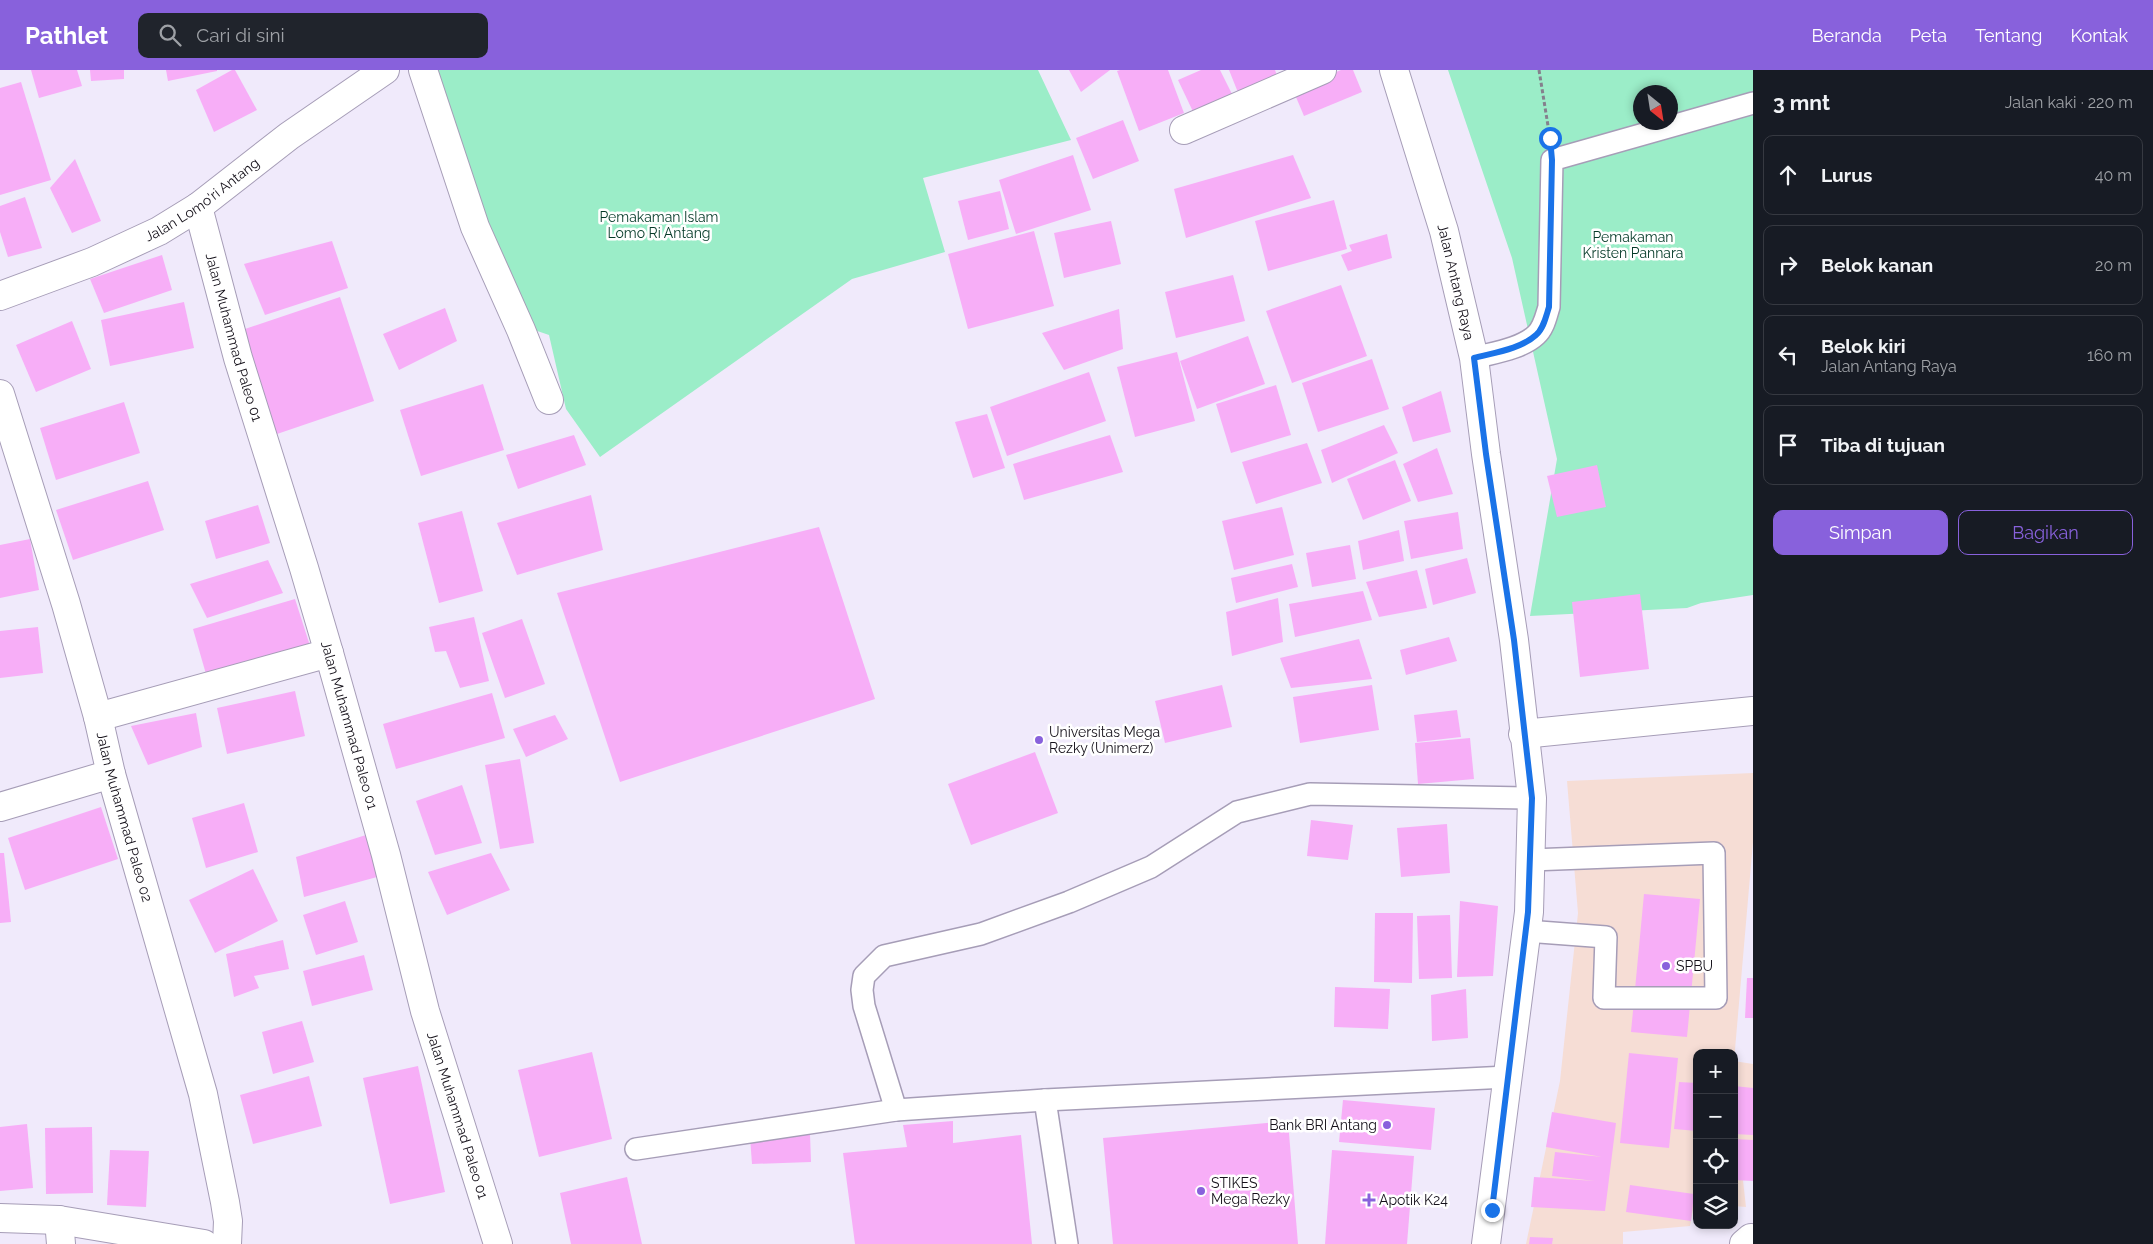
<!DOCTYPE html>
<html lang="id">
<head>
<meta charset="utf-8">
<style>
	:root { --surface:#171b24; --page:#20242c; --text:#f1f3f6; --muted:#9ea1a6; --line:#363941; --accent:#8861dc }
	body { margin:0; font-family:Raleway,sans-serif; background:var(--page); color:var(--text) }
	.controls { position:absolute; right:15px; bottom:15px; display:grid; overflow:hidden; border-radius:10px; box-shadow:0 2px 8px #0003 }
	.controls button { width:45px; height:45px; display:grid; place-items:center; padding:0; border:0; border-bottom:1px solid var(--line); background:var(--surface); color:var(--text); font:25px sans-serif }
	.compass { position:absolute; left:1633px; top:15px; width:45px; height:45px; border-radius:50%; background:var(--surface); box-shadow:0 2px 8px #0003; rotate:150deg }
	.stop { position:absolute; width:15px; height:15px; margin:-11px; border:4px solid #1a73e8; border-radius:50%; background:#fff }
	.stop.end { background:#1a73e8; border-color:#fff; box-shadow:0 1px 5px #0008 }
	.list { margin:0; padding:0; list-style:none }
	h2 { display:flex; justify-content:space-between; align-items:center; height:65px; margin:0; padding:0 20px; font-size:21px }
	h2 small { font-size:16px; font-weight:400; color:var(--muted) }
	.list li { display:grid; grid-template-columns:32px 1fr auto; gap:15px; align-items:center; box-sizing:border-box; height:80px; margin:0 10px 10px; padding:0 10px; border:1px solid var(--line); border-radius:10px }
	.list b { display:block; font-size:19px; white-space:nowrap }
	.list p { margin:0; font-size:16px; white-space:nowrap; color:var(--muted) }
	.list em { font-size:16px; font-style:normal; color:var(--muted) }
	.actions { display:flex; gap:10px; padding:15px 20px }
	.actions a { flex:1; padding:11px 0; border:1px solid var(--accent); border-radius:10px; text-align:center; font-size:18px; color:var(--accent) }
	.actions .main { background:var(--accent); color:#fff }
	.icon { flex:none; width:28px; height:28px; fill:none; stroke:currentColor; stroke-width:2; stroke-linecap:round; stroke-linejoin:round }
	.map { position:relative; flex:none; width:1753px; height:1174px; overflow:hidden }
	header { display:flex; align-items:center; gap:30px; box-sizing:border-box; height:70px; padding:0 25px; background:var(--accent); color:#fff }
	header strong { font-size:24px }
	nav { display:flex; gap:28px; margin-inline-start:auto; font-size:18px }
	.search { width:350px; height:45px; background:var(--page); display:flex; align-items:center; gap:12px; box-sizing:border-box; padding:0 18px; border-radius:10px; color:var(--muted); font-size:19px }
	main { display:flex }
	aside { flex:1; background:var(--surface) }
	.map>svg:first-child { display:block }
	.commercial { fill:#f6ddd5 }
	.green { fill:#9bedc8; fill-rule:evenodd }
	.building { fill:#f7aef7 }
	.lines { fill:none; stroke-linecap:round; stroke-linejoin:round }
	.lane-casing { stroke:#a69db7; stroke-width:24 }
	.street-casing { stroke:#a69db7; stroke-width:30 }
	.primary-casing { stroke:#a69db7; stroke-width:30 }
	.path { stroke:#85808d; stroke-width:3; stroke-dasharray:4 2.5; stroke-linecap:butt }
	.lane { stroke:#fff; stroke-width:21 }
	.street { stroke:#fff; stroke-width:28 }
	.primary { stroke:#fff; stroke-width:28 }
	.route { stroke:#1a73e8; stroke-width:6 }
	.poi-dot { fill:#8861dc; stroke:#fff; stroke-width:2 }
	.labels { text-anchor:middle; stroke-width:5; stroke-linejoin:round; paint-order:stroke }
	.street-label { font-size:14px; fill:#15111a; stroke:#fff }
	.park-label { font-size:14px; fill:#053a28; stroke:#fff }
	.poi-label { font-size:14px; fill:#15111a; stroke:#fff; text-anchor:start }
</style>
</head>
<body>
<header>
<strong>Pathlet</strong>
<div class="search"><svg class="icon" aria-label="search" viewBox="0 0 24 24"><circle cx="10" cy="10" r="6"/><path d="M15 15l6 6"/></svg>Cari di sini</div>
<nav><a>Beranda</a><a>Peta</a><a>Tentang</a><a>Kontak</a></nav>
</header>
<main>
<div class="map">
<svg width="1753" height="1174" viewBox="0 0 1753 1174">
	<rect width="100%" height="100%" fill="#f0eafb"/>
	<!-- commercial -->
	<polygon class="commercial" points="1753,703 1753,772 1734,991 1753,994 1753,1095 1741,1093 1746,1137 1734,1136 1734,983 1697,983 1697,1135 1694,1135 1690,1156 1623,1162 1623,1174 1526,1174 1560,1011 1578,843 1567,711"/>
	<!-- green -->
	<g class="green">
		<polygon points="430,0 1038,0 1071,70 923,108 945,182 852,209 600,387 566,339 549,265 511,252"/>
		<path d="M1448,0H1753V525L1701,533L1687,538L1530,546L1557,389L1512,188ZM1640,22H1670V52H1640Z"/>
	</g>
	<!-- building -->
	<g class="building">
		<polygon points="31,0 77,0 82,16 39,28"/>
		<polygon points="90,0 124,0 124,9 91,11"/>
		<polygon points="166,0 217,0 217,1 168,11"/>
		<polygon points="232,0 235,0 257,40 214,62 196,20"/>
		<polygon points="1069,0 1110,0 1081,22"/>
		<polygon points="1120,0 1168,0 1184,43 1139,61 1117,1"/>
		<polygon points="1201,0 1220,0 1236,32 1197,50 1178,10"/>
		<polygon points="1229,0 1275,0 1280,14 1241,30"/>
		<polygon points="1341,0 1353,0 1362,22 1304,46 1293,20"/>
		<polygon points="21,12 51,110 0,125 0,18"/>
		<polygon points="1123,50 1139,91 1093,109 1076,68"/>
		<polygon points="1073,85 1091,140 1016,164 999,110"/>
		<polygon points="1293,85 1311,128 1186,168 1174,119"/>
		<polygon points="75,89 101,151 72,163 50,118"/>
		<polygon points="1000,121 1009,159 968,170 958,131"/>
		<polygon points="25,127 42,178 8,187 0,162 0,136"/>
		<polygon points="1334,130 1347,179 1268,201 1255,151"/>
		<polygon points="1111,151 1121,194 1064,208 1054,163"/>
		<polygon points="1034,161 1054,236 968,259 948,184"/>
		<polygon points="1387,164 1392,188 1348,201 1341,185 1352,181 1349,175"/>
		<polygon points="332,171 348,218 265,245 244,194"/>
		<polygon points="162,185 172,220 104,243 90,209"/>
		<polygon points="1233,205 1245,251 1176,268 1165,222"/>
		<polygon points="1341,215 1367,286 1292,313 1266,241"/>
		<polygon points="340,227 374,331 277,364 242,260"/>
		<polygon points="184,232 194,278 110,296 101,250"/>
		<polygon points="445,238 457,271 399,300 383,264"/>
		<polygon points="1119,239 1123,279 1064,300 1042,263"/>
		<polygon points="72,251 91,299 36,322 16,275"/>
		<polygon points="1248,266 1265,314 1197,339 1180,291"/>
		<polygon points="1177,282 1195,351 1135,367 1117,297"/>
		<polygon points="1372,289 1389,339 1318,362 1302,313"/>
		<polygon points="1089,302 1106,351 1007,386 990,337"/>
		<polygon points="483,314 504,380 421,406 400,340"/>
		<polygon points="1276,315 1291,365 1231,383 1216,334"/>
		<polygon points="1441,321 1451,362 1413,372 1402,337"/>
		<polygon points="124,332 140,383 56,410 40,358"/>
		<polygon points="987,344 1005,398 973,408 955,352"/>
		<polygon points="1384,355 1398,383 1332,413 1321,380"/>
		<polygon points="574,365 586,395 518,419 506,385"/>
		<polygon points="1110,365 1123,402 1024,430 1013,394"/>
		<polygon points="1307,373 1322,413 1256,434 1242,392"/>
		<polygon points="1437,378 1453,424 1418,432 1403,394"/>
		<polygon points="1395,390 1411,431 1363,450 1347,409"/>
		<polygon points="1597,395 1606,437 1557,447 1547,406"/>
		<polygon points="148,411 164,460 73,490 56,440"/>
		<polygon points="591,425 603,480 517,505 497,453"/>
		<polygon points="258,435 270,473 216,489 205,451"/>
		<polygon points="1282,437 1294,485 1234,500 1222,451"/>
		<polygon points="462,441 483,521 439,533 418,453"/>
		<polygon points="1458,442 1463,479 1411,489 1404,451"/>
		<polygon points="819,457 875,629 620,712 557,523"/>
		<polygon points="1399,460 1404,491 1363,500 1358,471"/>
		<polygon points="30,469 39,520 0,528 0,475"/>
		<polygon points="1350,475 1356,509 1312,517 1306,483"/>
		<polygon points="1467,488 1476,523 1433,535 1425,499"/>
		<polygon points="268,490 283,523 207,548 190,514"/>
		<polygon points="1292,494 1298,517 1236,533 1231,508"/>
		<polygon points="1417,500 1427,538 1379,547 1366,512"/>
		<polygon points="1363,521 1372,550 1295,567 1289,534"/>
		<polygon points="1640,524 1649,599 1580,607 1572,532"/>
		<polygon points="1278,528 1283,572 1232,586 1226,542"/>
		<polygon points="295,529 312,582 208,611 193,559"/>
		<polygon points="474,547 489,611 460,618 446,581 435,582 429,557"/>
		<polygon points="522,549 545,614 505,628 482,563"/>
		<polygon points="38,557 43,603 0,608 0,561"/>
		<polygon points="1449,567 1457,591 1406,605 1400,580"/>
		<polygon points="1359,569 1372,609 1291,618 1280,588"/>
		<polygon points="1222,615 1232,657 1165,673 1155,631"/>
		<polygon points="1372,615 1379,660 1300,673 1293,627"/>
		<polygon points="295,621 305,666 227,684 217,638"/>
		<polygon points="492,623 505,668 396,699 383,654"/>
		<polygon points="1457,640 1461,667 1417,672 1414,645"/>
		<polygon points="196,643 202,677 148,695 131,656"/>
		<polygon points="555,645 568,669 526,687 513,659"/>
		<polygon points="1470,668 1474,709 1418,714 1415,673"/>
		<polygon points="1035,682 1058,743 971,775 948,714"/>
		<polygon points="520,689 534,773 500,779 485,695"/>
		<polygon points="462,715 482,773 435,785 416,731"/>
		<polygon points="244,733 258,782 206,798 192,748"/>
		<polygon points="101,737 118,789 25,820 8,768"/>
		<polygon points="1311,750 1353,755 1348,790 1307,786"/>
		<polygon points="1447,754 1450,803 1401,807 1397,758"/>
		<polygon points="366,765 377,807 304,827 296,787"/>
		<polygon points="0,783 4,783 11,852 0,853"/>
		<polygon points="491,783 510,820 447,845 428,802"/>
		<polygon points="253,799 278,851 215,883 189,830"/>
		<polygon points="1644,824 1700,829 1687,967 1631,962"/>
		<polygon points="345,831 358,872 316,885 303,845"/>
		<polygon points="1460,831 1498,836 1493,906 1457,907"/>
		<polygon points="1375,843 1413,843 1412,913 1374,912"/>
		<polygon points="1450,845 1452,908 1419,909 1417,846"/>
		<polygon points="283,870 289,899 254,906 259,918 234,927 226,884"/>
		<polygon points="364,885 373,920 312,936 303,901"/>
		<polygon points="1747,908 1753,908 1753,948 1745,948"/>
		<polygon points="1335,917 1390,919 1388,959 1334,957"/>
		<polygon points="1466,919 1468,968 1432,971 1431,925"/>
		<polygon points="302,951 314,992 273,1004 262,962"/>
		<polygon points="592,982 612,1069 539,1087 518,1000"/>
		<polygon points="1629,983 1678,988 1669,1078 1620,1073"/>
		<polygon points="418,996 445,1122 390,1134 363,1008"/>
		<polygon points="309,1006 322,1056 253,1074 240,1025"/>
		<polygon points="1679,1012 1697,1013 1697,1061 1674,1059"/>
		<polygon points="1734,1016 1753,1018 1753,1065 1734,1064"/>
		<polygon points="1343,1030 1435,1038 1431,1080 1339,1072"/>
		<polygon points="1552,1042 1616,1053 1605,1141 1531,1137 1534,1107 1595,1111 1552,1106 1555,1082 1602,1087 1546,1077"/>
		<polygon points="953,1051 953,1073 1021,1065 1032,1174 855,1174 843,1083 907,1077 903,1055"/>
		<polygon points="1288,1051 1298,1174 1113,1174 1103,1068"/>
		<polygon points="27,1054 33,1118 0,1121 0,1057"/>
		<polygon points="92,1057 93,1123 46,1124 45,1058"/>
		<polygon points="810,1064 811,1092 752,1094 750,1067"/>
		<polygon points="1734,1069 1753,1070 1753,1111 1734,1110"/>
		<polygon points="110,1080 149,1081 146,1137 107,1135"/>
		<polygon points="1332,1080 1414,1086 1407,1174 1325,1174"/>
		<polygon points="627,1107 642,1174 571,1174 560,1123"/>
		<polygon points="1630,1115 1694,1124 1691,1151 1626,1142"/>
		<polygon points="1530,1167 1553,1168 1552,1174 1529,1174"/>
	</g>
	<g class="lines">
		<defs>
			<g id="lane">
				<path d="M1474,288C1492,283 1521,279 1536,265C1544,258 1546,246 1549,237L1552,90L1753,33"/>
				<polyline points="1526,861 1606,867 1604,928 1716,928 1714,783 1531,790"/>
				<polyline points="1045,1030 1067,1174"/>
				<polyline points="896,1040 864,936 862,920 864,906 884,886 981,864 1069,832 1151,797 1237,742 1310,724 1532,728"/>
				<polyline points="636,1079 896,1040 1045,1030 1507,1007"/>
			</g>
			<g id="street">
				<polyline points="423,0 475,157 521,260 549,330"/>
				<polyline points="1184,60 1322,0"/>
				<path id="s1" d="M198,137L238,288L304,498L329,583L386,785L425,941L498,1174"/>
				<path id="s2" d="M0,226L92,192L159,161L198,137L289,66L385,0"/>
				<path id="s3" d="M0,324L66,534L98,647L111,704L203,1024L225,1132L228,1151L227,1174"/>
				<polyline points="98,647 329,583"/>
				<polyline points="1523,664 1753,641"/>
				<polyline points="0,737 111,704"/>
				<polyline points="0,1148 59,1150 204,1174"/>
				<polyline points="59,1150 61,1174"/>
				<polyline points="1744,1174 1751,1168 1753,1171"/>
			</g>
			<g id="primary">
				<path id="s4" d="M1394,0L1444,161L1474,288L1486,384L1514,570L1532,728L1529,842L1486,1174"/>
			</g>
		</defs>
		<!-- lane casing -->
		<use href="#lane" class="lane-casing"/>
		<!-- street casing -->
		<use href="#street" class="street-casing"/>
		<!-- primary casing -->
		<use href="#primary" class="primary-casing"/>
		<!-- path -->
		<polyline class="path" points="1539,0 1549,62"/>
		<!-- lane -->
		<use href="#lane" class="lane"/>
		<!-- street -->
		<use href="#street" class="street"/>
		<!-- primary -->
		<use href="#primary" class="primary"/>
	</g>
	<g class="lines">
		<!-- route -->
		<path class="route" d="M1492,1140L1528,842L1532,728L1514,570L1486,384L1474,288C1492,283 1521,279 1536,265C1544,258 1546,246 1549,237L1552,90L1550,68"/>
	</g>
	<!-- markers -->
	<g class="poi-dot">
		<circle cx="1039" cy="670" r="5"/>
		<circle cx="1666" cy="896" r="5"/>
		<circle cx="1387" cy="1055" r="5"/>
		<circle cx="1201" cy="1121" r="5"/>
		<path d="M1366.5 1122.5h5v5h5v5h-5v5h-5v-5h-5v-5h5z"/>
	</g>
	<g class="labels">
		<!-- street labels -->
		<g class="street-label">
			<text dy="5" stroke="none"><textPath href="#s2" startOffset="225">Jalan Lomo'ri Antang</textPath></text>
			<text dy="5" stroke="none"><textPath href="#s4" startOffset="221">Jalan Antang Raya</textPath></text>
			<text dy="5" stroke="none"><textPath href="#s1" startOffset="135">Jalan Muhammad Paleo 01</textPath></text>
			<text dy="5" stroke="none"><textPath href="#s1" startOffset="540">Jalan Muhammad Paleo 01</textPath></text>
			<text dy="5" stroke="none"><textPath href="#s3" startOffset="441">Jalan Muhammad Paleo 02</textPath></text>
			<text dy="5" stroke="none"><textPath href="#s1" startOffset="945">Jalan Muhammad Paleo 01</textPath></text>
		</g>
		<!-- park labels -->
		<g class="park-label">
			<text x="659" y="152">Pemakaman Islam<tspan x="659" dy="16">Lomo Ri Antang</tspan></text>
			<text x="1633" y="172">Pemakaman<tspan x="1633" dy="16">Kristen Pannara</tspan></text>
		</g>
		<!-- poi labels -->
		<g class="poi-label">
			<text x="1049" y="667">Universitas Mega<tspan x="1049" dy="16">Rezky (Unimerz)</tspan></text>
			<text x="1676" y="901">SPBU</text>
			<text x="1377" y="1060" text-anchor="end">Bank BRI Antang</text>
			<text x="1211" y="1118">STIKES<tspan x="1211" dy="16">Mega Rezky</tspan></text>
			<text x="1379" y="1135">Apotik K24</text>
		</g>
	</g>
</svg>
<div class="controls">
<button>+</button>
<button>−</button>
<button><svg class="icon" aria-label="locate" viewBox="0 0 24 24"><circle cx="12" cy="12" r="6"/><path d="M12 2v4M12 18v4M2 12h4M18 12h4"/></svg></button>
<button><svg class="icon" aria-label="layers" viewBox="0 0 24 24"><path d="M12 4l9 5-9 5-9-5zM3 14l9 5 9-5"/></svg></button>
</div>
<svg class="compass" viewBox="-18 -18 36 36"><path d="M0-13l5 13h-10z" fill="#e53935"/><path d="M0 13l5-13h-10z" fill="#9ea1a6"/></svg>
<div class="stop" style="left:1550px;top:68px"></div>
<div class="stop end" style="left:1492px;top:1140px"></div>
</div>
<aside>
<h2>3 mnt<small>Jalan kaki · 220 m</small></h2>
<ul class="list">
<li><svg class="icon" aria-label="ahead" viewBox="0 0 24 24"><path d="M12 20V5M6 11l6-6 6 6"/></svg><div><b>Lurus</b></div><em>40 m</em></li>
<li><svg class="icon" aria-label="right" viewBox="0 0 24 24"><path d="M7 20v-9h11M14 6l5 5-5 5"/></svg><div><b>Belok kanan</b></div><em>20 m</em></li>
<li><svg class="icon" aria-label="left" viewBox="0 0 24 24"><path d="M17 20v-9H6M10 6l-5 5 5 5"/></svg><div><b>Belok kiri</b><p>Jalan Antang Raya</p></div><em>160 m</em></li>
<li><svg class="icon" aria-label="arrive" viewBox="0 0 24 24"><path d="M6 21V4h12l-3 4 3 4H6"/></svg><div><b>Tiba di tujuan</b></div></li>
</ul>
<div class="actions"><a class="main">Simpan</a><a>Bagikan</a></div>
</aside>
</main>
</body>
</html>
